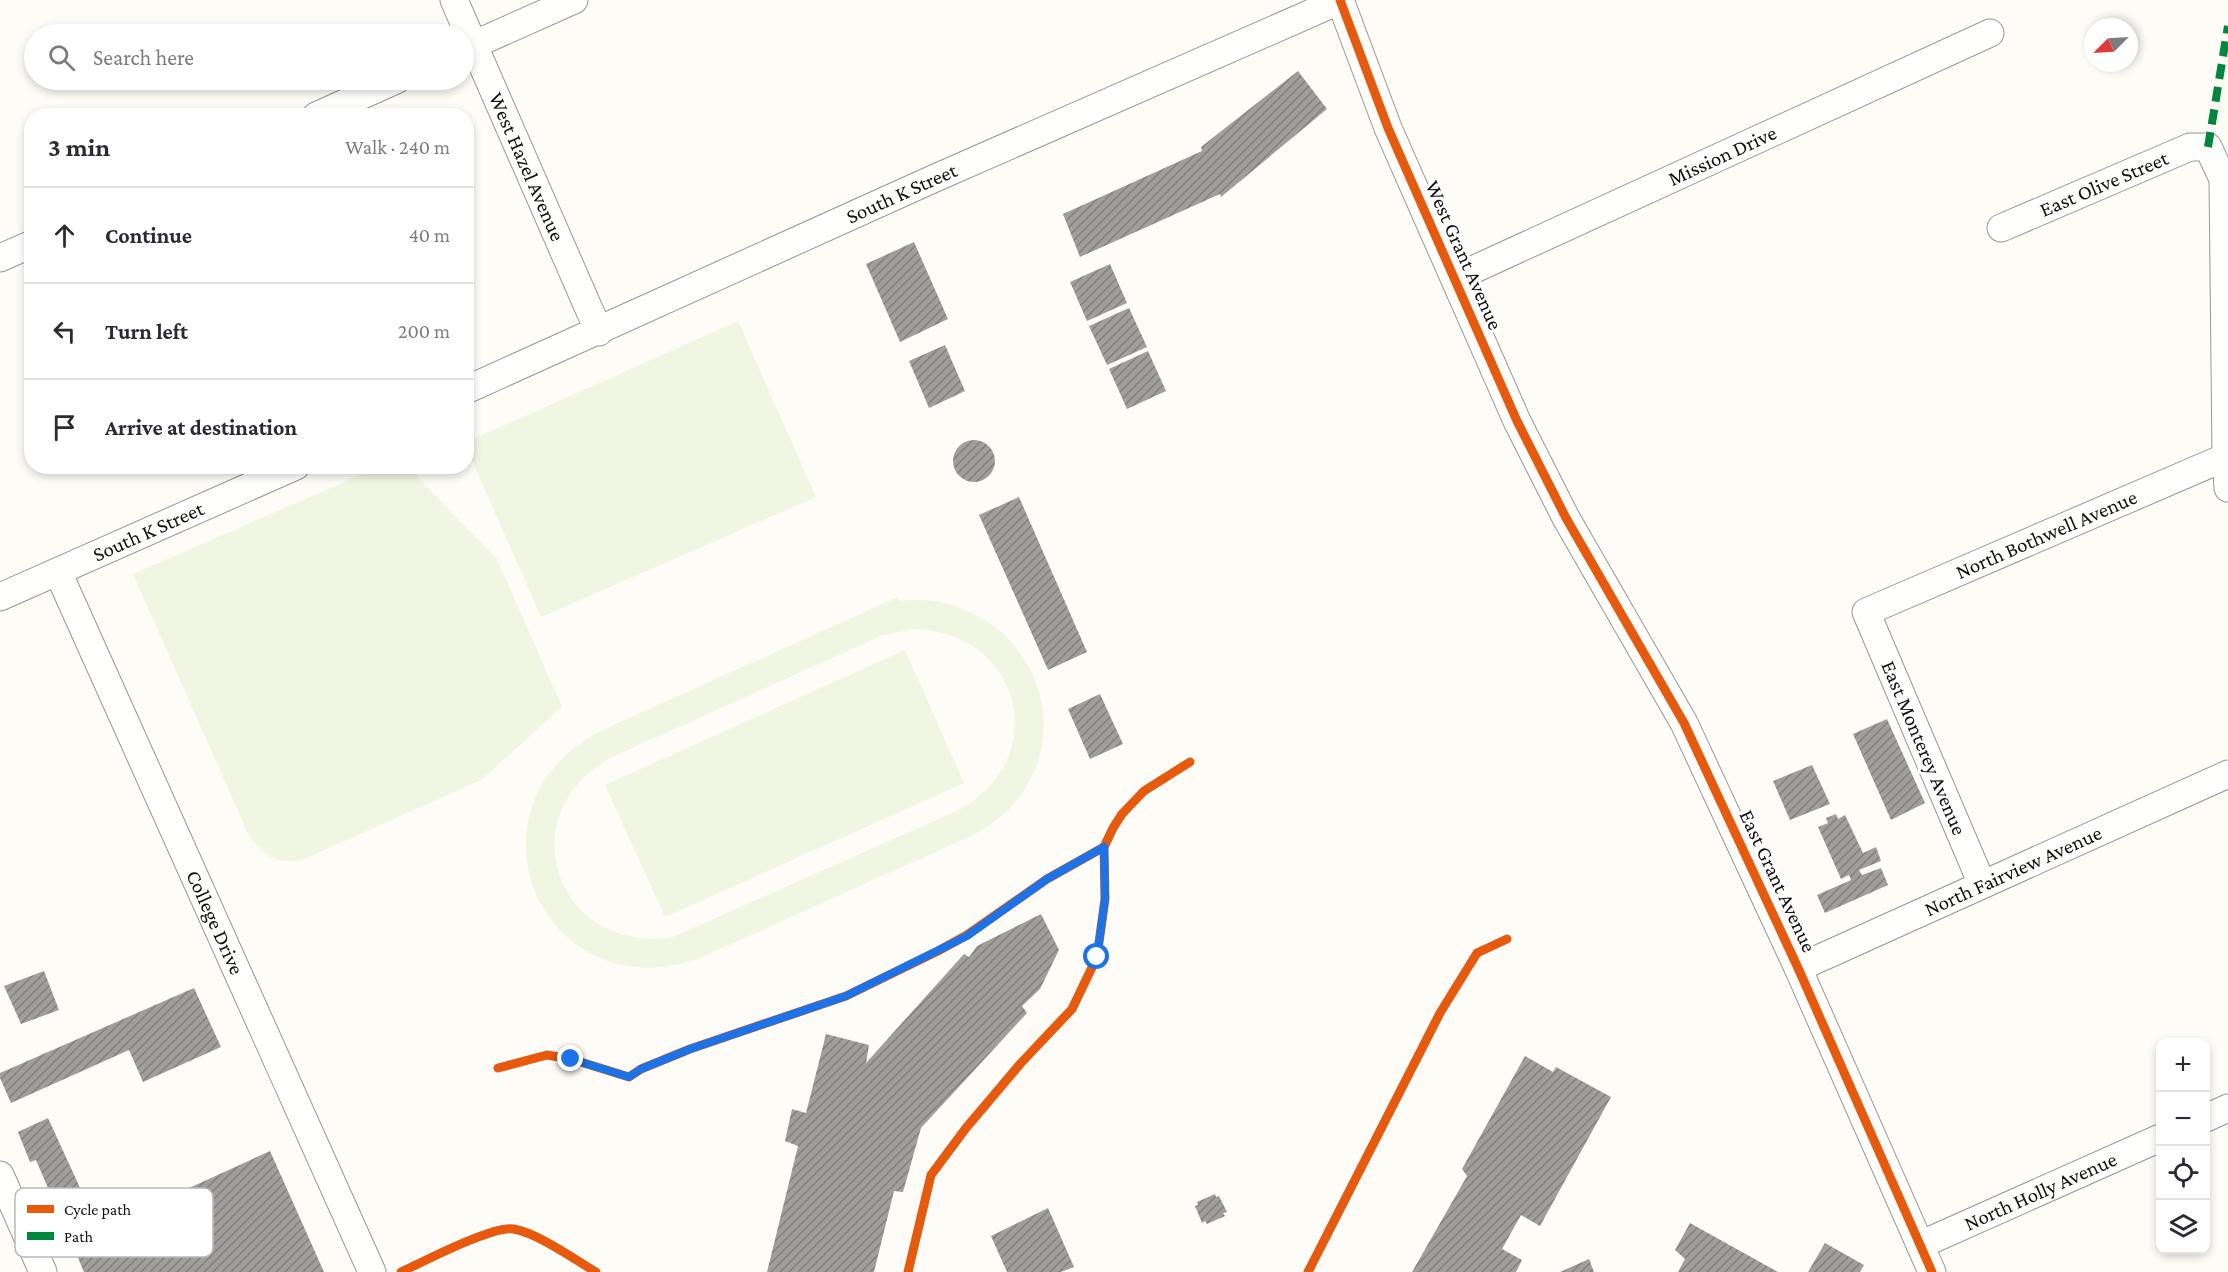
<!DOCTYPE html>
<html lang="en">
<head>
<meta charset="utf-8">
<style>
	:root { --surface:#fff; --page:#f7f7f7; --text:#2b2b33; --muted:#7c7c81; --line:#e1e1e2 }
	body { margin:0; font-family:"Crimson Pro",serif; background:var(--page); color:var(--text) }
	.controls { position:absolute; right:18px; bottom:18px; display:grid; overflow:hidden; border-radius:12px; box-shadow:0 3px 9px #0003 }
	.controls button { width:54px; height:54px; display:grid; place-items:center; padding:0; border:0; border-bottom:2px solid var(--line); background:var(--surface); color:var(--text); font:30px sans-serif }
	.compass { position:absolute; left:2084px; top:18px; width:54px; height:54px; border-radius:50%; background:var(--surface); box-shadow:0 3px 9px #0003; rotate:246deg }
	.stop { position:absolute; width:18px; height:18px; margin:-14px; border:4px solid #1a73e8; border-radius:50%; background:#fff }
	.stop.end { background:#1a73e8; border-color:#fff; box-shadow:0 2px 6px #0008 }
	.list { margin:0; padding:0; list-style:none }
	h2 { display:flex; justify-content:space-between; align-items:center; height:78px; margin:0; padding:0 24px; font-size:26px }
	h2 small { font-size:20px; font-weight:400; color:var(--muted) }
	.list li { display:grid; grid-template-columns:39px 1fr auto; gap:18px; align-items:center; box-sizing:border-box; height:96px; padding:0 24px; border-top:2px solid var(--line) }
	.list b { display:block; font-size:22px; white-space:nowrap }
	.list em { font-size:20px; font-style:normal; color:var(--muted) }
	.icon { flex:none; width:33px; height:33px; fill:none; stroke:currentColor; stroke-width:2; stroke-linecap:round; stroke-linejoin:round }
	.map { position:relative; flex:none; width:2228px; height:1272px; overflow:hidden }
	.search { position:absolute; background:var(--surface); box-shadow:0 3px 9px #0003; left:24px; top:24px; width:450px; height:66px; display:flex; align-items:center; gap:15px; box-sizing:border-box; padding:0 21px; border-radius:33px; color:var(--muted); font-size:22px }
	.panel { position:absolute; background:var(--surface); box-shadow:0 3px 9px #0003; left:24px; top:108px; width:450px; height:366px; border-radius:24px }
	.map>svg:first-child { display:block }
	.pitch { fill:#f0f6e1; fill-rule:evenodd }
	.building { fill:url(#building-hatch) }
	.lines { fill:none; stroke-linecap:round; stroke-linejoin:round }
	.minor-casing { stroke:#979795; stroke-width:29 }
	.minor { stroke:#fffffe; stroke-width:27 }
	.quiet { stroke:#00873e; stroke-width:8; stroke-dasharray:15 8; stroke-linecap:butt }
	.cycleway-casing { stroke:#fff; stroke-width:13 }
	.cycleway { stroke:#e8590c; stroke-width:9 }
	.route { stroke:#1a73e8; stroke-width:8 }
	.labels { text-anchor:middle; stroke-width:6; stroke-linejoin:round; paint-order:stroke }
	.street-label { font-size:21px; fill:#111; stroke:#fff }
	.key { fill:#fff; stroke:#b8b8b8; stroke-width:1.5 }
	.key-label { font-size:16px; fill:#111 }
</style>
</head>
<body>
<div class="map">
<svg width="2228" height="1272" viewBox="0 0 2228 1272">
	<defs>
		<pattern id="building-hatch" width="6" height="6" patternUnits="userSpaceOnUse" patternTransform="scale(1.5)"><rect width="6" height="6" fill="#a19f9c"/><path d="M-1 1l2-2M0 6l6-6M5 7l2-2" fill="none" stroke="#82807e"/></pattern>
	</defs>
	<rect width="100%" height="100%" fill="#fdfcf7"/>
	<!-- pitch -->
	<g class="pitch">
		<polygon points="738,321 816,497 541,617 467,449 467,442"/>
		<path d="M379,467H412L420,480L497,559L562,707L481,780L304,859C278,865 267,858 250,838L133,574Z"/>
		<path d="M898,597L900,601C1007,588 1085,706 1020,796C1007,814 990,826 971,836L700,958C545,1013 454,812 598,732ZM913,629C1021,631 1054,757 959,810L673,937C557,955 508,816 610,758L881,636Z"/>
		<polygon points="905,650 964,783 665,917 605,785"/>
	</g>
	<!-- building -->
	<g class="building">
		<polygon points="1298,71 1327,109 1221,197 1220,194 1080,257 1063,214 1202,151 1201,147"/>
		<polygon points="914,242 948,319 900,342 866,264"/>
		<polygon points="1110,264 1127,303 1087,321 1070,282"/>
		<polygon points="1129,308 1147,347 1107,365 1089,326"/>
		<polygon points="945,345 965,391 929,408 909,361"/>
		<polygon points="1148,351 1166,391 1127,409 1109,369"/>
		<circle cx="974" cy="461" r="21"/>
		<polygon points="1019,497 1087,652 1048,670 979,515"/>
		<polygon points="1100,694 1123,744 1090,759 1068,709"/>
		<polygon points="1887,719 1925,803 1891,820 1853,734"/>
		<polygon points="1812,765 1830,804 1790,820 1773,781"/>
		<polygon points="1836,814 1838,819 1845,815 1863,853 1876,847 1881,861 1859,870 1862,875 1881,868 1888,885 1825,913 1817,895 1851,880 1849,875 1841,879 1818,827 1828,823 1826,818"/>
		<polygon points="1041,914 1059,950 1040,989 1022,1006 1027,1013 921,1128 903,1192 894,1191 874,1272 767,1272 798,1146 785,1141 792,1109 806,1113 826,1034 869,1045 866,1063 964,954 969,957 977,946"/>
		<polygon points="44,971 59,1010 21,1024 4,986"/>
		<polygon points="194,988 221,1047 143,1082 129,1050 11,1103 0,1078 0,1073"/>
		<polygon points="1525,1056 1553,1072 1556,1067 1611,1097 1540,1226 1521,1215 1502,1249 1522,1260 1516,1272 1412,1272 1467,1176 1462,1169"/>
		<polygon points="48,1118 99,1229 270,1151 324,1272 84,1272 36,1160 30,1162 18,1132"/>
		<polygon points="1215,1194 1216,1197 1219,1196 1227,1212 1223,1213 1225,1216 1207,1224 1205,1221 1202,1223 1195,1206 1198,1205 1197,1202"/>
		<polygon points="1048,1208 1074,1267 1061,1272 1007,1272 991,1236"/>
		<polygon points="1690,1223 1778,1272 1678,1272 1685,1259 1675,1250"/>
		<polygon points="1825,1243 1864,1265 1860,1272 1808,1272"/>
		<polygon points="1589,1259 1594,1272 1560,1272"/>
	</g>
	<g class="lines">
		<defs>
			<g id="minor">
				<path id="s1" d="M454,0L599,332"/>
				<polyline points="1340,0 1388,128 1517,421 1566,518 1684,723 1798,968 1932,1272"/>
				<polyline points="464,49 574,0"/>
				<polyline points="316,116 396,80"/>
				<path id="s2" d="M2001,228L2190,147H2208L2223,179L2226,457L2228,488"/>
				<polyline points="0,258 32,244"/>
				<path id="s3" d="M1455,278L1990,33"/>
				<path id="s4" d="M466,390L933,179L1341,0"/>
				<path id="s5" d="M58,572L372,1272"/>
				<path id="s6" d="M0,597L296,466"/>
				<path id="s7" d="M1982,884L1866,612L2226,457"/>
				<path id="s8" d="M1798,968L2228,774"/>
				<polyline points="2206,1118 2228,1108"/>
				<polyline points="0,1175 43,1272"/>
				<path id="s9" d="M1920,1245L2160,1138"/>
			</g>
		</defs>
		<!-- minor casing -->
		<use href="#minor" class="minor-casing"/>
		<!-- minor -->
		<use href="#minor" class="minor"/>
		<!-- quiet -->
		<polyline class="quiet" points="2208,147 2228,26"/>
		<defs>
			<g id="cycleway">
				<polyline points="1340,0 1388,128 1517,421 1566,518 1684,723 1798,968 1932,1272"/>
				<polyline points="498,1068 547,1055 571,1059 629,1077 641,1069 690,1049 846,996 938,951 967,935 1047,879 1104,847"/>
				<path d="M401,1272C423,1262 493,1225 514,1229C537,1233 574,1259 596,1272"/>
				<polyline points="908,1272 931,1175 966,1128 1021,1063 1072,1009 1097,957 1105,899 1104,847 1113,828 1122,814 1144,791 1190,762"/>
				<polyline points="1308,1272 1440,1013 1477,953 1507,939"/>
			</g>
		</defs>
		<!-- cycleway casing -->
		<use href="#cycleway" class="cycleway-casing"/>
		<!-- cycleway -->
		<use href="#cycleway" class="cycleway"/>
	</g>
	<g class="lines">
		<!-- route -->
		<polyline class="route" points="571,1059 629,1077 641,1069 690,1049 846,996 967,936 1047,879 1104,847 1105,899 1097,957"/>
	</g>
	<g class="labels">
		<!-- street labels -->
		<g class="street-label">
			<text dy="7" stroke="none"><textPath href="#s3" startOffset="294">Mission Drive</textPath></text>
			<text dy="7" stroke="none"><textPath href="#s1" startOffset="182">West Hazel Avenue</textPath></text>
			<text dy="7" stroke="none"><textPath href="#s2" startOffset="112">East Olive Street</textPath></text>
			<text dy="7" stroke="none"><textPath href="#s4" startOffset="478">South K Street</textPath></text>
			<text transform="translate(1464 255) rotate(66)" y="7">West Grant Avenue</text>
			<text dy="7" stroke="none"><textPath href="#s6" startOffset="162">South K Street</textPath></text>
			<text dy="7" stroke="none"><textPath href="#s7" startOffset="492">North Bothwell Avenue</textPath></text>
			<text transform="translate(1924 748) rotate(67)" y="7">East Monterey Avenue</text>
			<text dy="7" stroke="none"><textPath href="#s8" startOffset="236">North Fairview Avenue</textPath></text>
			<text transform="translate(1778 881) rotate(65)" y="7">East Grant Avenue</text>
			<text dy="7" stroke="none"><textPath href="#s5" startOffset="384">College Drive</textPath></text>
			<text dy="7" stroke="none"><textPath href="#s9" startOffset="132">North Holly Avenue</textPath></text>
		</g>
	</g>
	<!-- legend -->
	<rect x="15" y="1188" width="198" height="69" rx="9" class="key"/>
	<rect x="27" y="1205" width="27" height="8" fill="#e8590c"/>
	<rect x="27" y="1232" width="27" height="8" fill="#00873e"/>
	<g class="key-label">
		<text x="64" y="1215">Cycle path</text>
		<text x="64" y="1242">Path</text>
	</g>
</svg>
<div class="controls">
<button>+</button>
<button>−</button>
<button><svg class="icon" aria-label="locate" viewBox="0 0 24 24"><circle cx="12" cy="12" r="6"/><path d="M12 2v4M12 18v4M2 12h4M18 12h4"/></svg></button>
<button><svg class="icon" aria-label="layers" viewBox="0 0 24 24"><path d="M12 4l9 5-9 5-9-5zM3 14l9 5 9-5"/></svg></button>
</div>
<svg class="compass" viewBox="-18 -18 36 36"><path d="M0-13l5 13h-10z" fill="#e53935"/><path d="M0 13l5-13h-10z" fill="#7c7c81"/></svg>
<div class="stop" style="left:1097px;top:957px"></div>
<div class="stop end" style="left:571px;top:1059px"></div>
<div class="search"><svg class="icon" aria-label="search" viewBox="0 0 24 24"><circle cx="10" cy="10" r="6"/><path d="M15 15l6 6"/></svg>Search here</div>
<section class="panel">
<h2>3 min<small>Walk · 240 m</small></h2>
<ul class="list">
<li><svg class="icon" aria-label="ahead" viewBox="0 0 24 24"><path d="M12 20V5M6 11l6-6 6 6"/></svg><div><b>Continue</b></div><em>40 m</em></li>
<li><svg class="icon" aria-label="left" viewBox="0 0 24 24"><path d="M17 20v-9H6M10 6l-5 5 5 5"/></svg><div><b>Turn left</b></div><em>200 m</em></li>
<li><svg class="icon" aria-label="arrive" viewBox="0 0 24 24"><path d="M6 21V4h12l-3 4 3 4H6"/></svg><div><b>Arrive at destination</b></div></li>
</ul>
</section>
</div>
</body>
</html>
